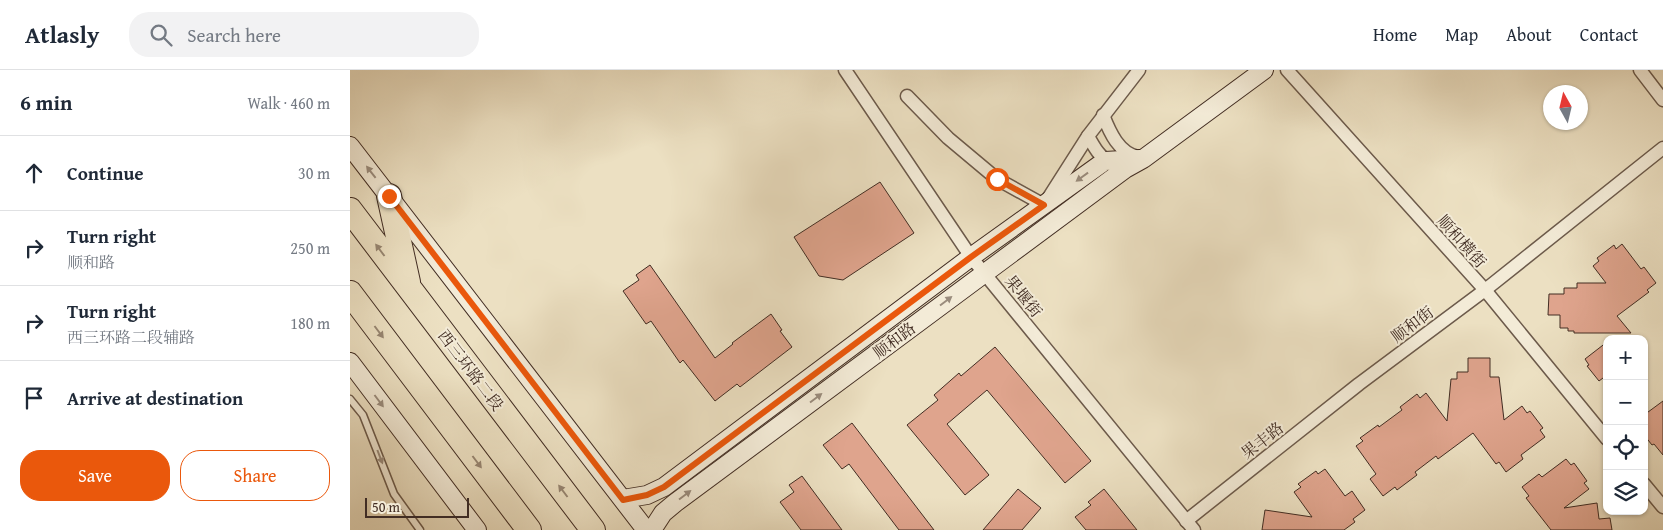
<!DOCTYPE html>
<html lang="en">
<head>
<meta charset="utf-8">
<style>
	:root { --surface:#fff; --page:#f2f2f3; --text:#1f2937; --muted:#747a83; --line:#e0e1e3; --accent:#ea580c }
	body { margin:0; font-family:"Gentium Book Plus","Noto Serif SC",serif; background:var(--page); color:var(--text) }
	.controls { position:absolute; right:15px; bottom:15px; display:grid; overflow:hidden; border-radius:10px; box-shadow:0 1px 4px #0004 }
	.controls button { width:45px; height:45px; display:grid; place-items:center; padding:0; border:0; border-bottom:1px solid var(--line); background:var(--surface); color:var(--text); font:25px sans-serif }
	.compass { position:absolute; left:1193px; top:15px; width:45px; height:45px; border-radius:50%; background:var(--surface); box-shadow:0 1px 4px #0004; rotate:352deg }
	.scale { position:absolute; left:15px; bottom:12px; width:104px; box-sizing:border-box; padding-left:5px; border:2px solid #422d23; border-top:0; font-size:14px; line-height:18px; white-space:nowrap; color:#422d23; -webkit-text-stroke:4px #f3ebd7; paint-order:stroke }
	.stop { position:absolute; width:15px; height:15px; margin:-11px; border:4px solid #ea580c; border-radius:50%; background:#fff }
	.stop.end { background:#ea580c; border-color:#fff; box-shadow:0 1px 5px #0008 }
	.list { margin:0; padding:0; list-style:none }
	h2 { display:flex; justify-content:space-between; align-items:center; height:65px; margin:0; padding:0 20px; font-size:21px }
	h2 small { font-size:16px; font-weight:400; color:var(--muted) }
	.list li { display:grid; grid-template-columns:32px 1fr auto; gap:15px; align-items:center; box-sizing:border-box; height:75px; padding:0 20px; border-top:1px solid var(--line) }
	.list b { display:block; font-size:19px; white-space:nowrap }
	.list p { margin:0; font-size:16px; white-space:nowrap; color:var(--muted) }
	.list em { font-size:16px; font-style:normal; color:var(--muted) }
	.actions { display:flex; gap:10px; padding:15px 20px }
	.actions a { flex:1; padding:11px 0; border:1px solid var(--accent); border-radius:20px; text-align:center; font-size:18px; color:var(--accent) }
	.actions .main { background:var(--accent); color:#fff }
	.icon { flex:none; width:28px; height:28px; fill:none; stroke:currentColor; stroke-width:2; stroke-linecap:round; stroke-linejoin:round }
	.map { position:relative; flex:none; width:1313px; height:460px; overflow:hidden }
	header { display:flex; align-items:center; gap:30px; box-sizing:border-box; height:70px; padding:0 25px; background:var(--surface); border-bottom:1px solid var(--line) }
	header strong { font-size:24px }
	nav { display:flex; gap:28px; margin-inline-start:auto; font-size:18px }
	.search { width:350px; height:45px; background:var(--page); display:flex; align-items:center; gap:12px; box-sizing:border-box; padding:0 18px; border-radius:20px; color:var(--muted); font-size:19px }
	main { display:flex }
	aside { flex:1; background:var(--surface) }
	.map>svg:first-child { display:block }
	.building { fill:#dfa48d; stroke:#422d23 }
	.lines { fill:none; stroke-linecap:round; stroke-linejoin:round }
	.lane-casing { stroke:#6c5a4b; stroke-width:9 }
	.street-casing { stroke:#6c5a4b; stroke-width:15 }
	.secondary-casing { stroke:#422d23; stroke-width:20 }
	.highway-casing { stroke:#422d23; stroke-width:26 }
	.lane { stroke:#f3ebd7; stroke-width:6 }
	.street { stroke:#f3ebd7; stroke-width:12 }
	.secondary { stroke:#f3ebd7; stroke-width:18 }
	.highway { stroke:#ece0c2; stroke-width:24 }
	.oneway { fill:#9a8c7d }
	.oneway2 { fill:#978672 }
	.route { stroke:#ea580c; stroke-width:6 }
	.labels { text-anchor:middle; stroke-width:4; stroke-linejoin:round; paint-order:stroke }
	.street-label { font-size:16px; fill:#422d23; stroke:#f3ebd7 }
</style>
</head>
<body>
<header>
<strong>Atlasly</strong>
<div class="search"><svg class="icon" aria-label="search" viewBox="0 0 24 24"><circle cx="10" cy="10" r="6"/><path d="M15 15l6 6"/></svg>Search here</div>
<nav><a>Home</a><a>Map</a><a>About</a><a>Contact</a></nav>
</header>
<main>
<aside>
<h2>6 min<small>Walk · 460 m</small></h2>
<ul class="list">
<li><svg class="icon" aria-label="ahead" viewBox="0 0 24 24"><path d="M12 20V5M6 11l6-6 6 6"/></svg><div><b>Continue</b></div><em>30 m</em></li>
<li><svg class="icon" aria-label="right" viewBox="0 0 24 24"><path d="M7 20v-9h11M14 6l5 5-5 5"/></svg><div><b>Turn right</b><p>顺和路</p></div><em>250 m</em></li>
<li><svg class="icon" aria-label="right" viewBox="0 0 24 24"><path d="M7 20v-9h11M14 6l5 5-5 5"/></svg><div><b>Turn right</b><p>西三环路二段辅路</p></div><em>180 m</em></li>
<li><svg class="icon" aria-label="arrive" viewBox="0 0 24 24"><path d="M6 21V4h12l-3 4 3 4H6"/></svg><div><b>Arrive at destination</b></div></li>
</ul>
<div class="actions"><a class="main">Save</a><a>Share</a></div>
</aside>
<div class="map">
<svg width="1313" height="460" viewBox="0 0 1313 460">
	<rect width="100%" height="100%" fill="#ece0c2"/>
	<filter id="stains"><feTurbulence type="fractalNoise" baseFrequency=".004" numOctaves="4"/><feColorMatrix values="0 0 0 0 .2 0 0 0 0 .09 0 0 0 0 .02 0 0 0 .5 -.17"/></filter>
	<radialGradient id="worn" r=".72"><stop offset=".6" stop-color="#630" stop-opacity="0"/><stop offset="1" stop-color="#630" stop-opacity=".3"/></radialGradient>
	<!-- building -->
	<g class="building">
		<polygon points="530,112 564,163 493,210 469,206 444,167"/>
		<polygon points="1272,174 1291,199 1294,197 1306,213 1297,220 1299,222 1267,246 1281,263 1224,263 1224,261 1218,261 1218,258 1210,258 1210,245 1198,245 1199,224 1214,224 1214,218 1227,218 1227,213 1256,213 1243,196 1249,191 1247,188 1264,175 1266,179"/>
		<polygon points="300,195 365,288 383,274 382,273 421,244 432,260 430,261 442,277 390,317 387,314 365,331 333,290 330,293 301,251 296,254 273,221 289,210 286,205"/>
		<polygon points="1257,272 1257,305 1249,311 1237,296 1239,295 1235,289"/>
		<polygon points="645,277 741,391 715,413 637,320 597,354 639,405 615,425 557,355 588,330 584,325 609,303 611,306"/>
		<polygon points="1118,288 1140,288 1140,307 1149,307 1154,350 1172,336 1177,343 1180,341 1193,358 1190,360 1195,367 1171,385 1173,389 1156,402 1149,392 1146,394 1123,363 1088,389 1086,386 1065,402 1067,405 1047,420 1045,417 1033,426 1020,409 1026,404 1006,376 1013,371 1010,368 1028,355 1029,357 1052,340 1050,337 1067,324 1070,328 1076,323 1097,351 1101,309 1107,309 1107,302 1118,302"/>
		<polygon points="1313,331 1313,385 1304,374 1302,375 1294,365 1294,345"/>
		<polygon points="502,353 584,460 549,460 499,394 492,399 473,375"/>
		<polygon points="1216,389 1221,395 1224,393 1237,411 1234,413 1239,419 1214,438 1247,433 1249,449 1260,448 1262,460 1201,460 1176,428 1179,426 1172,417 1189,404 1192,407"/>
		<polygon points="975,399 995,426 1002,421 1015,440 1003,449 1005,452 994,460 912,460 915,440 962,447 944,422 951,417 948,414 966,401 968,404"/>
		<polygon points="452,406 492,460 451,460 430,432 444,422 439,415"/>
		<polygon points="668,419 691,438 672,460 633,460"/>
		<polygon points="754,419 787,460 736,460 725,447 741,435 738,432"/>
	</g>
	<g class="lines">
		<defs>
			<polyline id="lane" points="0,329 13,345 44,424 70,460"/>
			<g id="street">
				<polyline points="495,0 621,187 844,460"/>
				<polyline points="937,0 1135,220 1257,369"/>
				<polyline points="1290,0 1313,30"/>
				<polyline points="557,26 598,68 647,109 694,135 738,66 789,0"/>
				<path d="M753,45C760,63 769,83 788,87"/>
				<path d="M738,66C744,77 750,88 762,94"/>
				<polyline points="1294,414 1313,437"/>
				<polyline points="836,451 1009,314 1135,220 1313,78"/>
			</g>
			<g id="secondary">
				<polyline points="0,76 296,460"/>
				<polyline points="0,292 127,460"/>
				<polyline points="273,429 297,425 314,417 621,187 755,91 790,89"/>
				<polyline points="302,460 313,443 325,433 775,99 793,89 914,0"/>
			</g>
			<g id="highway">
				<polyline points="39,126 58,212"/>
				<polyline points="0,140 243,460"/>
				<polyline points="0,223 179,460"/>
			</g>
		</defs>
		<!-- lane casing -->
		<use href="#lane" class="lane-casing"/>
		<!-- street casing -->
		<use href="#street" class="street-casing"/>
		<!-- secondary casing -->
		<use href="#secondary" class="secondary-casing"/>
		<!-- highway casing -->
		<use href="#highway" class="highway-casing"/>
		<!-- lane -->
		<use href="#lane" class="lane"/>
		<!-- street -->
		<use href="#street" class="street"/>
		<!-- secondary -->
		<use href="#secondary" class="secondary"/>
		<!-- highway -->
		<use href="#highway" class="highway"/>
	</g>
	<!-- one-way arrows -->
	<defs><path id="oneway-solid" d="M-6-.8H1V-3.2L6.5 0L1 3.2V.8H-6Z" transform="scale(1.25)"/></defs>
	<g class="oneway">
		<use href="#oneway-solid" transform="translate(21 102) rotate(-128)"/>
		<use href="#oneway-solid" transform="translate(732 107) rotate(144)"/>
		<use href="#oneway-solid" transform="translate(596 231) rotate(-37)"/>
		<use href="#oneway-solid" transform="translate(466 328) rotate(-37)"/>
		<use href="#oneway-solid" transform="translate(29 331) rotate(53)"/>
		<use href="#oneway-solid" transform="translate(30 387) rotate(69)"/>
		<use href="#oneway-solid" transform="translate(335 425) rotate(-37)"/>
	</g>
	<g class="oneway2">
		<use href="#oneway-solid" transform="translate(30 180) rotate(-127)"/>
		<use href="#oneway-solid" transform="translate(29 262) rotate(53)"/>
		<use href="#oneway-solid" transform="translate(127 392) rotate(53)"/>
		<use href="#oneway-solid" transform="translate(213 421) rotate(-127)"/>
	</g>
	<g class="lines">
		<!-- route -->
		<polyline class="route" points="39,126 273,430 297,425 314,417 621,187 694,135 647,109"/>
	</g>
	<g class="labels">
		<!-- street labels -->
		<g class="street-label">
			<text transform="translate(1112 171) rotate(48)" y="6">顺和横街</text>
			<text transform="translate(674 226) rotate(51)" y="6">果堰街</text>
			<text transform="translate(1062 254) rotate(-37)" y="6">顺和街</text>
			<text transform="translate(544 270) rotate(-37)" y="6">顺和路</text>
			<text transform="translate(121 300) rotate(53)" y="6">西三环路二段</text>
			<text transform="translate(912 370) rotate(-38)" y="6">果丰路</text>
		</g>
	</g>
	<rect width="100%" height="100%" filter="url(#stains)"/>
	<rect width="100%" height="100%" fill="url(#worn)"/>
</svg>
<div class="controls">
<button>+</button>
<button>−</button>
<button><svg class="icon" aria-label="locate" viewBox="0 0 24 24"><circle cx="12" cy="12" r="6"/><path d="M12 2v4M12 18v4M2 12h4M18 12h4"/></svg></button>
<button><svg class="icon" aria-label="layers" viewBox="0 0 24 24"><path d="M12 4l9 5-9 5-9-5zM3 14l9 5 9-5"/></svg></button>
</div>
<svg class="compass" viewBox="-18 -18 36 36"><path d="M0-13l5 13h-10z" fill="#e53935"/><path d="M0 13l5-13h-10z" fill="#747a83"/></svg>
<div class="scale">50 m</div>
<div class="stop" style="left:647px;top:109px"></div>
<div class="stop end" style="left:39px;top:126px"></div>
</div>
</main>
</body>
</html>
